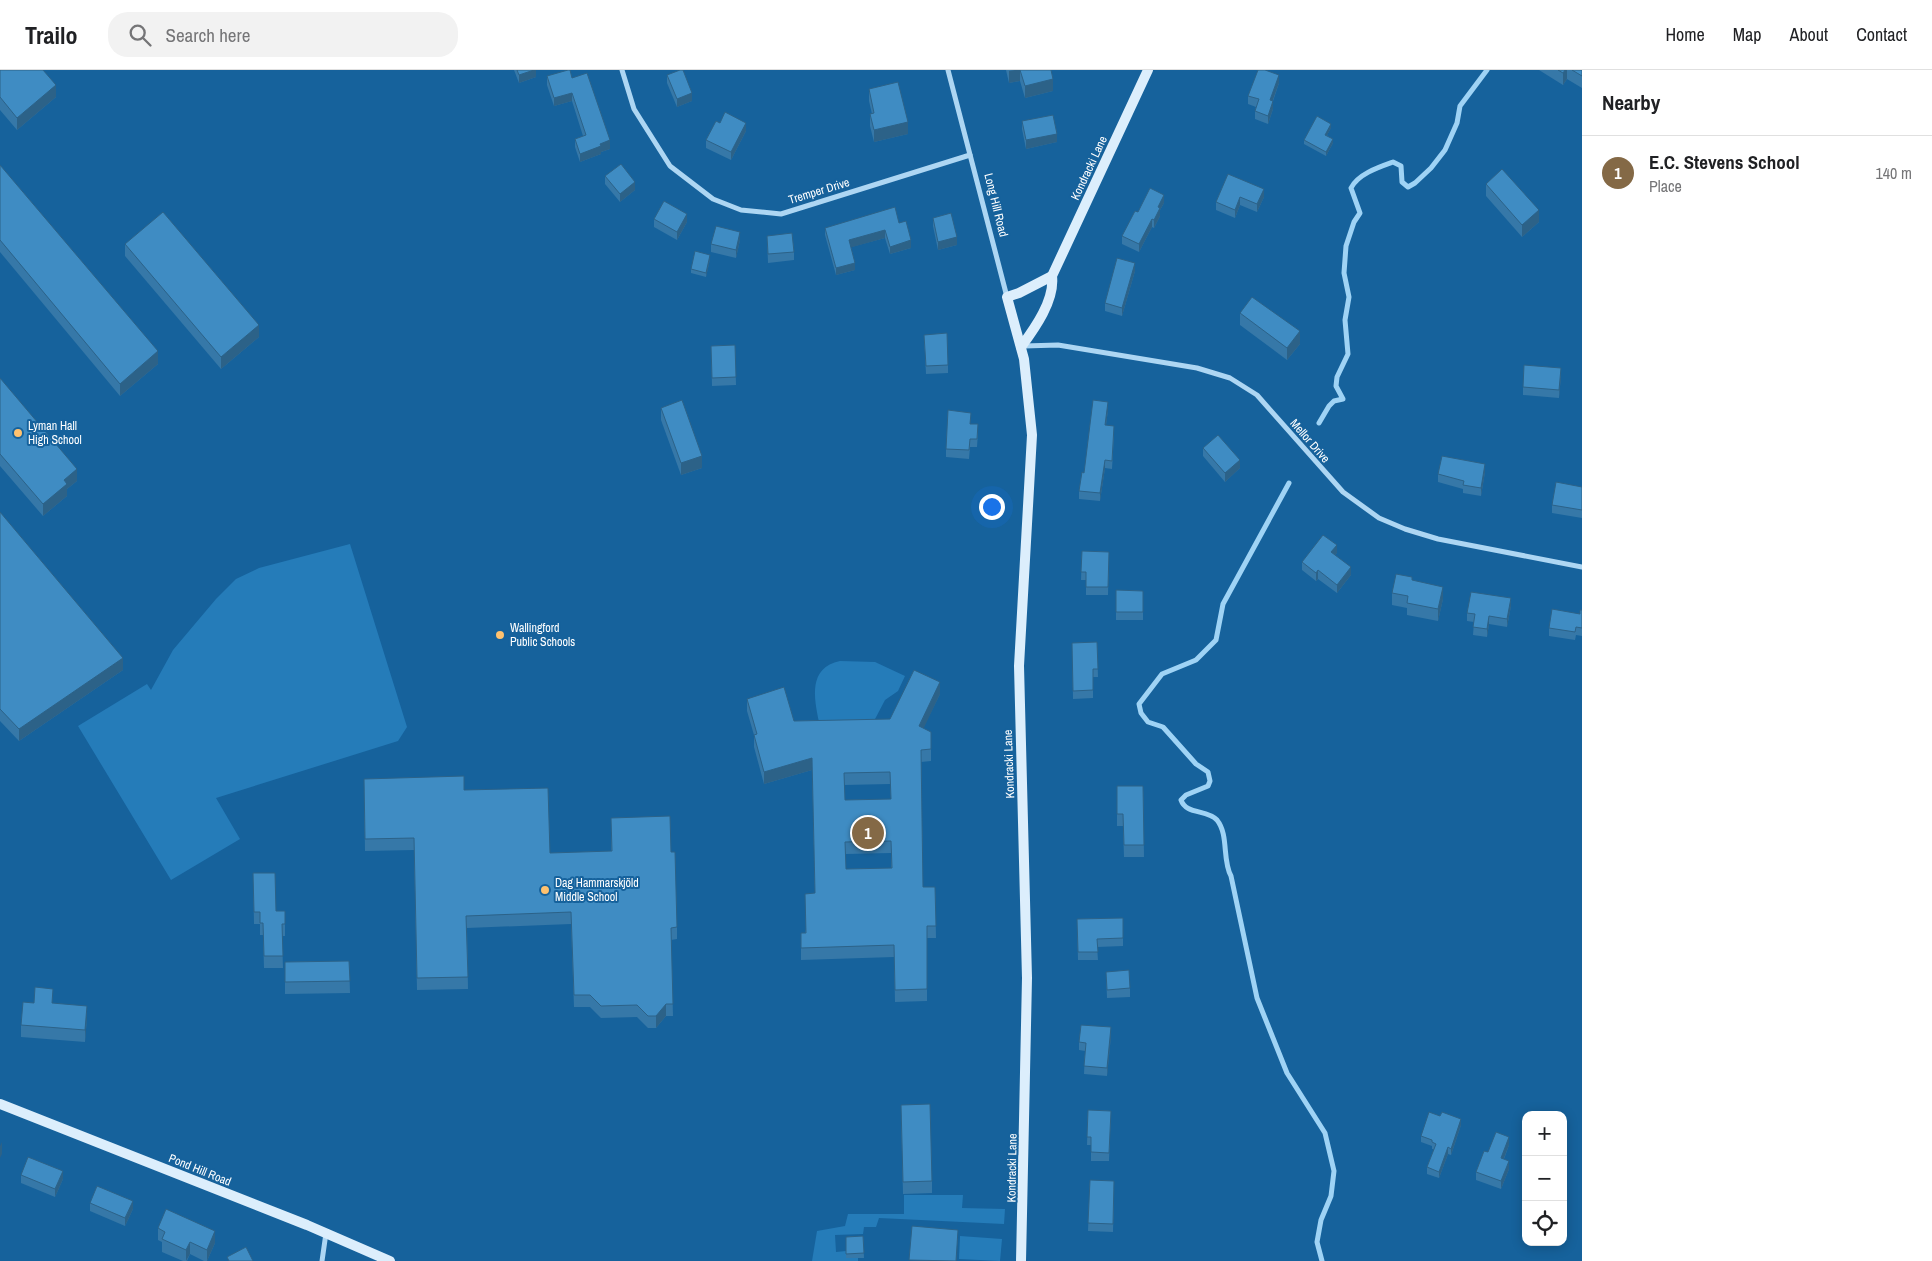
<!DOCTYPE html>
<html lang="en">
<head>
<meta charset="utf-8">
<style>
	:root { --surface:#fff; --page:#f2f2f2; --text:#202124; --muted:#757577; --line:#e0e0e0; --accent:#846946 }
	body { margin:0; font-family:"Archivo Narrow",sans-serif; background:var(--page); color:var(--text) }
	.controls { position:absolute; right:15px; bottom:15px; display:grid; overflow:hidden; border-radius:10px; box-shadow:0 2px 12px #0003 }
	.controls button { width:45px; height:45px; display:grid; place-items:center; padding:0; border:0; border-bottom:1px solid var(--line); background:var(--surface); color:var(--text); font:25px sans-serif }
	.you { position:absolute; left:991px; top:436px; width:18px; height:18px; margin:-12px; border:4px solid #fff; border-radius:50%; background:#1a73e8; box-shadow:0 0 0 8px #1a73e833 }
	.badge { display:grid; place-items:center; width:32px; height:32px; border-radius:50%; background:var(--accent); color:#fff; font-size:16px; font-weight:700 }
	.pin { position:absolute; translate:-50% -50%; border:2px solid #fff; box-shadow:0 1px 5px #0006 }
	.list { margin:0; padding:0; list-style:none }
	h2 { display:flex; justify-content:space-between; align-items:center; height:65px; margin:0; padding:0 20px; font-size:21px }
	h2 small { font-size:16px; font-weight:400; color:var(--muted) }
	.list li { display:grid; grid-template-columns:32px 1fr auto; gap:15px; align-items:center; box-sizing:border-box; height:75px; padding:0 20px; border-top:1px solid var(--line) }
	.list b { display:block; font-size:19px; white-space:nowrap }
	.list p { margin:0; font-size:16px; white-space:nowrap; color:var(--muted) }
	.list em { font-size:16px; font-style:normal; color:var(--muted) }
	.icon { flex:none; width:28px; height:28px; fill:none; stroke:currentColor; stroke-width:2; stroke-linecap:round; stroke-linejoin:round }
	.map { position:relative; flex:none; width:1582px; height:1191px; overflow:hidden }
	header { display:flex; align-items:center; gap:30px; box-sizing:border-box; height:70px; padding:0 25px; background:var(--surface); border-bottom:1px solid var(--line) }
	header strong { font-size:24px }
	nav { display:flex; gap:28px; margin-inline-start:auto; font-size:18px }
	.search { width:350px; height:45px; background:var(--page); display:flex; align-items:center; gap:12px; box-sizing:border-box; padding:0 18px; border-radius:20px; color:var(--muted); font-size:19px }
	main { display:flex }
	aside { flex:1; background:var(--surface) }
	.map>svg:first-child { display:block }
	.green { fill:#257cb9 }
	.lines { fill:none; stroke-linecap:round; stroke-linejoin:round }
	.stream { stroke:#9fd3f5; stroke-width:5 }
	.minor { stroke:#add6f3; stroke-width:5 }
	.secondary { stroke:#dceefc; stroke-width:10 }
	.wall { fill:#3678a8; fill-rule:evenodd }
	.shaded-wall { fill:#2c6288 }
	.building { fill:#3f8cc3; stroke:#2c6288; fill-rule:evenodd }
	.poi-dot { fill:#ffc26f; stroke:#16629c; stroke-width:2 }
	.labels { text-anchor:middle; stroke-width:4; stroke-linejoin:round; paint-order:stroke }
	.street-label { font-size:12px; fill:#fff; stroke:#16629c }
	.poi-label { font-size:12px; fill:#fff; stroke:#16629c; text-anchor:start }
</style>
</head>
<body>
<header>
<strong>Trailo</strong>
<div class="search"><svg class="icon" aria-label="search" viewBox="0 0 24 24"><circle cx="10" cy="10" r="6"/><path d="M15 15l6 6"/></svg>Search here</div>
<nav><a>Home</a><a>Map</a><a>About</a><a>Contact</a></nav>
</header>
<main>
<div class="map">
<svg width="1582" height="1191" viewBox="0 0 1582 1191">
	<rect width="100%" height="100%" fill="#16629c"/>
	<!-- green -->
	<g class="green">
		<polygon points="350,474 407,657 398,671 216,728 240,769 171,810 78,656 147,614 151,620 173,580 216,529 236,509 259,498"/>
		<path d="M840,591L875,592L905,606L898,621L885,630L874,651L819,652C814,627 808,598 840,591Z"/>
		<polygon points="904,1125 963,1125 962,1138 1005,1139 1004,1154 879,1148 876,1157 864,1157 863,1164 835,1165 836,1182 846,1181 847,1188 858,1188 858,1191 812,1191 817,1161 845,1156 848,1144 904,1144"/>
		<polygon points="960,1166 1002,1169 1000,1191 959,1189"/>
	</g>
	<g class="lines">
		<!-- stream -->
		<g class="stream">
			<path d="M1319,353L1329,336L1334,331L1343,329L1336,316L1337,307L1348,284L1345,250L1349,227L1344,203L1346,176L1354,152L1360,143L1351,118C1358,104 1379,97 1393,92L1401,96L1402,112L1408,117L1415,113L1431,98L1445,80L1457,53L1460,36L1487,0"/>
			<path d="M1289,413L1223,534L1216,570L1196,590L1162,604L1139,634L1141,643L1148,652L1163,657L1196,694L1208,702L1210,711L1208,716L1186,725L1181,730C1186,745 1207,739 1217,750C1229,765 1222,790 1231,806L1257,928L1287,1003L1325,1063L1334,1101L1331,1126L1321,1150L1317,1172L1322,1191"/>
		</g>
		<!-- minor -->
		<g class="minor">
			<polyline points="622,0 634,39 670,96 713,129 741,140 781,144 970,85"/>
			<polyline points="948,0 1007,227"/>
			<polyline points="1024,276 1058,275 1197,298 1230,308 1257,325 1343,422 1379,448 1405,459 1438,469 1582,497"/>
			<polyline points="322,1191 326,1163"/>
		</g>
		<!-- secondary -->
		<g class="secondary">
			<path d="M1021,277C1035,258 1055,230 1052,206L1148,0"/>
			<polyline points="0,1034 307,1155 390,1191"/>
			<polyline points="1021,1191 1027,908 1019,596 1032,365 1024,289 1007,227 1019,223 1052,206"/>
		</g>
	</g>
	<!-- wall -->
	<g class="wall">
		<polygon points="0,0 56,27 17,60 0,40"/>
		<polygon points="514,0 536,0 536,7 519,13"/>
		<polygon points="1006,0 1051,0 1053,21 1025,28 1020,11 1009,13"/>
		<polygon points="1539,0 1582,0 1582,18 1567,9 1563,15"/>
		<polygon points="667,5 692,31 677,37 667,13"/>
		<polygon points="547,6 572,8 610,79 601,82 601,84 580,92 575,77 575,69 583,66 572,31 554,36 547,15"/>
		<polygon points="1279,13 1273,31 1273,39 1268,54 1255,49 1255,41 1256,37 1248,34 1248,26"/>
		<polygon points="869,19 908,64 874,72 870,56 870,44 872,44 869,31"/>
		<polygon points="1022,51 1057,72 1026,79 1022,59"/>
		<polygon points="720,53 746,61 731,90 706,78 706,70"/>
		<polygon points="1331,58 1327,65 1333,73 1326,86 1304,74 1304,70"/>
		<polygon points="0,95 158,294 120,326 0,182"/>
		<polygon points="1228,104 1264,127 1257,142 1240,135 1235,148 1216,140 1216,132"/>
		<polygon points="605,106 635,120 620,132 605,114"/>
		<polygon points="1486,114 1539,152 1522,167 1486,126"/>
		<polygon points="1164,133 1160,140 1160,146 1154,158 1152,157 1139,182 1122,174 1122,166 1138,142"/>
		<polygon points="933,148 957,175 938,180 933,156"/>
		<polygon points="654,149 687,152 677,170 654,157"/>
		<polygon points="899,153 911,178 890,184 885,168 851,177 855,200 836,205 825,165 825,158"/>
		<polygon points="767,166 794,182 794,190 768,193"/>
		<polygon points="740,170 736,188 711,182 711,174"/>
		<polygon points="125,174 259,267 221,299 125,186"/>
		<polygon points="710,189 706,207 691,203 691,199"/>
		<polygon points="1135,201 1122,246 1105,241 1105,233"/>
		<polygon points="1240,243 1300,274 1287,290 1240,255"/>
		<polygon points="924,265 948,295 948,303 926,304"/>
		<polygon points="735,275 736,315 712,316 711,276"/>
		<polygon points="1561,306 1559,328 1523,325 1523,317"/>
		<polygon points="0,308 77,411 67,419 67,426 43,446 0,396"/>
		<polygon points="661,338 702,398 681,405 661,350"/>
		<polygon points="1108,340 1106,355 1114,364 1112,399 1105,398 1100,431 1079,429 1079,421 1084,403"/>
		<polygon points="971,354 978,362 977,377 970,377 969,389 946,387 946,379"/>
		<polygon points="1203,378 1240,398 1225,412 1203,386"/>
		<polygon points="1485,402 1481,426 1463,423 1463,419 1438,412 1438,404"/>
		<polygon points="1582,417 1582,448 1552,443 1552,435"/>
		<polygon points="0,442 123,600 19,671 0,651"/>
		<polygon points="1082,481 1109,482 1108,525 1086,525 1086,510 1081,510"/>
		<polygon points="1337,483 1335,485 1351,505 1337,523 1318,509 1316,511 1302,500 1302,492"/>
		<polygon points="1412,510 1443,529 1438,551 1407,545 1407,538 1392,535 1392,523"/>
		<polygon points="1116,520 1143,521 1143,550 1116,550"/>
		<polygon points="1511,536 1507,557 1489,554 1487,567 1473,565 1474,552 1467,551 1467,543"/>
		<polygon points="1582,540 1582,566 1576,565 1575,570 1549,566 1549,558 1580,544"/>
		<polygon points="1097,572 1098,607 1093,607 1093,628 1073,629 1072,573"/>
		<path d="M940,624L923,658L931,679V691L921,692L923,817H935L936,868H927V931L895,932L894,887L801,890V863H805L815,823L812,700L764,714L754,677V665L747,641V629L794,651L890,649ZM890,714L891,729L845,730L844,715ZM891,783V798L846,799V784Z"/>
		<polygon points="1117,716 1143,716 1144,787 1124,787 1123,756 1117,756"/>
		<polygon points="464,720 550,783 611,781 611,748 671,782 677,857 677,869 671,870 673,946 666,946 656,958 648,958 637,947 601,948 590,937 574,937 571,854 467,858 468,919 417,920 414,780 365,781 364,721"/>
		<polygon points="253,803 276,841 285,841 285,866 282,866 283,898 264,898 263,865 260,865 260,854 254,854"/>
		<polygon points="1123,848 1123,876 1097,877 1098,890 1078,890 1077,849"/>
		<polygon points="349,891 350,923 285,924 285,892"/>
		<polygon points="1106,902 1130,918 1130,927 1107,928"/>
		<polygon points="53,933 87,948 85,972 21,967 21,955"/>
		<polygon points="1111,966 1107,1006 1084,1004 1085,981 1079,980 1079,972"/>
		<polygon points="1088,1040 1111,1041 1109,1091 1091,1091 1091,1075 1087,1075"/>
		<polygon points="901,1047 932,1111 932,1123 903,1124"/>
		<polygon points="1461,1055 1451,1085 1448,1084 1439,1108 1427,1104 1427,1097 1434,1079 1432,1079 1432,1076 1421,1072 1421,1066"/>
		<polygon points="1509,1075 1504,1089 1509,1099 1501,1119 1476,1110 1476,1102 1488,1082"/>
		<polygon points="21,1105 63,1109 55,1127 21,1113"/>
		<polygon points="1090,1110 1114,1119 1113,1162 1088,1161"/>
		<polygon points="90,1133 133,1139 125,1156 90,1141"/>
		<polygon points="158,1158 215,1173 207,1191 204,1191 190,1184 187,1191 183,1191 162,1182 162,1172 158,1170"/>
		<polygon points="863,1166 864,1188 846,1188 846,1167"/>
	</g>
	<!-- shaded-wall -->
	<g class="shaded-wall">
		<polygon points="534,0 536,0 536,7 519,13 519,5"/>
		<polygon points="1015,0 1020,0 1020,11 1009,13 1009,1"/>
		<polygon points="1565,0 1567,0 1567,9 1563,15 1563,3"/>
		<polygon points="1279,5 1279,13 1270,38 1270,30"/>
		<polygon points="1053,9 1053,21 1025,28 1025,16"/>
		<polygon points="56,15 56,27 17,60 17,48"/>
		<polygon points="572,23 572,31 554,36 554,28"/>
		<polygon points="692,23 692,31 677,37 677,29"/>
		<polygon points="1273,31 1273,39 1268,54 1268,46"/>
		<polygon points="908,52 908,64 874,72 874,60"/>
		<polygon points="746,53 746,61 731,90 731,82"/>
		<polygon points="1331,54 1331,58 1325,69 1325,65"/>
		<polygon points="1057,64 1057,72 1026,79 1026,70"/>
		<polygon points="1333,69 1333,73 1326,86 1326,82"/>
		<polygon points="610,70 610,79 601,82 601,84 580,92 580,84 600,74"/>
		<polygon points="635,112 635,120 620,132 620,124"/>
		<polygon points="1264,119 1264,127 1257,142 1257,134"/>
		<polygon points="1164,125 1164,133 1160,140 1160,146 1154,158 1154,150 1158,137"/>
		<polygon points="1240,127 1240,135 1235,148 1235,140"/>
		<polygon points="1539,140 1539,152 1522,167 1522,155"/>
		<polygon points="687,144 687,152 677,170 677,162"/>
		<polygon points="1152,149 1152,157 1139,182 1139,174"/>
		<polygon points="885,160 885,168 849,178 849,170"/>
		<polygon points="740,162 740,170 736,188 736,180"/>
		<polygon points="957,167 957,175 938,180 938,172"/>
		<polygon points="911,170 911,178 890,184 890,177"/>
		<polygon points="710,185 710,189 706,207 706,203"/>
		<polygon points="855,193 855,200 836,205 836,198"/>
		<polygon points="1135,193 1135,201 1122,246 1122,238"/>
		<polygon points="259,255 259,267 221,299 221,287"/>
		<polygon points="1300,261 1300,274 1287,290 1287,278"/>
		<polygon points="158,281 158,294 120,326 120,314"/>
		<polygon points="1561,298 1561,306 1559,328 1559,320"/>
		<polygon points="1108,332 1108,340 1105,363 1105,355"/>
		<polygon points="702,386 702,398 681,405 681,393"/>
		<polygon points="1105,390 1105,398 1100,431 1100,423"/>
		<polygon points="1240,390 1240,398 1225,412 1225,403"/>
		<polygon points="1485,394 1485,402 1481,426 1481,418"/>
		<polygon points="77,399 77,411 67,419 67,426 43,446 43,434 64,410"/>
		<polygon points="1337,475 1337,483 1331,490 1331,482"/>
		<polygon points="1351,497 1351,505 1337,523 1337,515"/>
		<polygon points="1318,500 1318,509 1316,511 1316,503"/>
		<polygon points="1443,517 1443,529 1438,551 1438,539"/>
		<polygon points="1511,528 1511,536 1507,557 1507,549"/>
		<polygon points="1489,546 1489,554 1487,567 1487,559"/>
		<polygon points="123,588 123,600 19,671 19,659"/>
		<polygon points="940,612 940,624 919,668 919,656"/>
		<polygon points="812,688 812,700 764,714 764,702"/>
		<polygon points="666,934 666,946 656,958 656,946"/>
		<polygon points="87,936 87,948 85,972 85,960"/>
		<polygon points="1111,957 1111,966 1107,1006 1107,998"/>
		<polygon points="1461,1049 1461,1055 1451,1085 1451,1079"/>
		<polygon points="1509,1067 1509,1075 1501,1096 1501,1088"/>
		<polygon points="2,1072 2,1084 0,1088 0,1076"/>
		<polygon points="1448,1077 1448,1084 1439,1108 1439,1102"/>
		<polygon points="1509,1091 1509,1099 1501,1119 1501,1111"/>
		<polygon points="63,1101 63,1109 55,1127 55,1119"/>
		<polygon points="133,1131 133,1139 125,1156 125,1148"/>
		<polygon points="958,1160 957,1191 956,1191"/>
		<polygon points="215,1161 215,1173 207,1191 207,1180"/>
		<polygon points="190,1172 190,1184 186,1191 186,1180"/>
	</g>
	<!-- building -->
	<g class="building">
		<polygon points="0,0 43,0 56,15 17,48 0,27"/>
		<polygon points="517,0 534,0 519,5"/>
		<polygon points="568,0 570,0 572,8 587,3 610,70 600,74 601,76 580,84 575,69 586,65 572,23 554,28 547,6"/>
		<polygon points="680,0 683,0 692,23 677,29 667,5"/>
		<polygon points="1020,0 1051,0 1053,9 1025,16"/>
		<polygon points="1258,0 1265,0 1279,5 1270,30 1273,31 1268,46 1255,41 1259,29 1248,26"/>
		<polygon points="1558,0 1565,0 1563,3"/>
		<polygon points="1572,0 1582,0 1582,6"/>
		<polygon points="898,12 908,52 874,60 870,44 874,43 869,19"/>
		<polygon points="725,42 746,53 731,82 706,70 716,51 720,53"/>
		<polygon points="1053,45 1057,64 1026,70 1022,51"/>
		<polygon points="1317,46 1331,54 1325,65 1333,69 1326,82 1304,70"/>
		<polygon points="621,94 635,112 620,124 605,106"/>
		<polygon points="0,95 158,281 120,314 0,170"/>
		<polygon points="1502,99 1539,140 1522,155 1486,114"/>
		<polygon points="1228,104 1264,119 1257,134 1240,127 1235,140 1216,132"/>
		<polygon points="1150,118 1164,125 1158,137 1160,138 1154,150 1152,149 1139,174 1122,166 1135,141 1138,142"/>
		<polygon points="664,131 687,144 677,162 654,149"/>
		<polygon points="895,137 899,153 906,151 911,170 890,177 885,160 849,170 855,193 836,198 825,158"/>
		<polygon points="163,142 259,255 221,287 125,174"/>
		<polygon points="951,143 957,167 938,172 933,148"/>
		<polygon points="716,156 740,162 736,180 711,174"/>
		<polygon points="792,163 794,182 768,184 767,166"/>
		<polygon points="695,181 710,185 706,203 691,199"/>
		<polygon points="1117,188 1135,193 1122,238 1105,233"/>
		<polygon points="1252,227 1300,261 1287,278 1240,243"/>
		<polygon points="947,263 948,295 926,296 924,265"/>
		<polygon points="735,275 736,307 712,308 711,276"/>
		<polygon points="1524,295 1561,298 1559,320 1523,317"/>
		<polygon points="0,308 77,399 64,410 67,414 43,434 0,384"/>
		<polygon points="682,330 702,386 681,393 661,338"/>
		<polygon points="1093,330 1108,332 1105,355 1114,356 1112,391 1105,390 1100,423 1079,421 1082,402 1084,403"/>
		<polygon points="948,340 971,343 970,354 978,354 977,369 970,369 969,380 946,379"/>
		<polygon points="1218,365 1240,390 1225,403 1203,378"/>
		<polygon points="1442,386 1485,394 1481,418 1463,415 1464,411 1438,404"/>
		<polygon points="1556,412 1582,417 1582,440 1552,435"/>
		<polygon points="0,442 123,588 19,659 0,639"/>
		<polygon points="1323,465 1337,475 1331,482 1351,497 1337,515 1318,500 1316,503 1302,492"/>
		<polygon points="1082,481 1109,482 1108,517 1086,517 1086,502 1081,502"/>
		<polygon points="1396,504 1412,507 1412,510 1443,517 1438,539 1407,533 1408,526 1392,523"/>
		<polygon points="1116,520 1143,521 1143,542 1116,542"/>
		<polygon points="1471,522 1511,528 1507,549 1489,546 1487,559 1473,557 1475,544 1467,543"/>
		<polygon points="1552,539 1580,544 1580,540 1582,540 1582,558 1576,557 1575,562 1549,558"/>
		<polygon points="1097,572 1098,599 1093,599 1093,620 1073,621 1072,573"/>
		<path d="M914,600L940,612L919,656L931,662V679L921,680L923,817H935L936,856H927V919L895,920L894,875L801,878V863H806L805,824L815,823L812,688L764,702L754,665L757,664L747,629L784,617L794,651L890,649ZM890,702L891,729L845,730L844,703ZM891,771L892,798L846,799L845,772Z"/>
		<polygon points="464,706 464,720 548,718 550,783 612,781 611,748 670,746 671,782 675,782 677,857 671,858 673,934 666,934 656,946 648,946 637,935 601,936 590,925 574,925 571,842 466,846 468,907 417,908 414,768 365,769 364,709"/>
		<polygon points="1117,716 1143,716 1144,775 1124,775 1123,744 1117,744"/>
		<polygon points="253,803 275,803 276,841 285,841 285,854 282,854 283,886 264,886 263,853 260,853 260,842 254,842"/>
		<polygon points="1123,848 1123,868 1097,869 1098,882 1078,882 1077,849"/>
		<polygon points="349,891 350,911 285,912 285,892"/>
		<polygon points="1129,900 1130,918 1107,920 1106,902"/>
		<polygon points="35,917 53,919 52,933 87,936 85,960 21,955 23,932 34,933"/>
		<polygon points="1081,955 1111,957 1107,998 1084,996 1086,973 1079,972"/>
		<polygon points="930,1034 932,1111 903,1112 901,1035"/>
		<polygon points="1088,1040 1111,1041 1109,1083 1091,1082 1091,1067 1087,1067"/>
		<polygon points="1429,1042 1440,1046 1442,1042 1461,1049 1451,1079 1448,1077 1439,1102 1427,1097 1436,1074 1432,1072 1432,1070 1421,1066"/>
		<polygon points="1496,1062 1509,1067 1501,1088 1509,1091 1501,1111 1476,1102 1484,1081 1488,1082"/>
		<polygon points="28,1087 63,1101 55,1119 21,1105"/>
		<polygon points="1090,1110 1114,1111 1113,1154 1088,1153"/>
		<polygon points="97,1116 133,1131 125,1148 90,1133"/>
		<polygon points="166,1139 215,1161 207,1180 190,1172 186,1180 162,1169 165,1162 158,1158"/>
		<polygon points="912,1156 958,1160 956,1191 909,1190"/>
		<polygon points="863,1166 864,1183 846,1184 846,1167"/>
		<polygon points="246,1177 253,1191 229,1191 227,1187"/>
	</g>
	<!-- markers -->
	<g class="poi-dot">
		<circle cx="18" cy="363" r="5"/>
		<circle cx="500" cy="565" r="5"/>
		<circle cx="545" cy="820" r="5"/>
	</g>
	<g class="labels">
		<!-- street labels -->
		<g class="street-label">
			<text transform="translate(1089 98) rotate(-65)" y="4">Kondracki Lane</text>
			<text transform="translate(819 121) rotate(-17)" y="4">Tremper Drive</text>
			<text transform="translate(996 135) rotate(76)" y="4">Long Hill Road</text>
			<text transform="translate(1310 371) rotate(49)" y="4">Mellor Drive</text>
			<text transform="translate(1009 694) rotate(-92)" y="4">Kondracki Lane</text>
			<text transform="translate(1012 1098) rotate(-89)" y="4">Kondracki Lane</text>
			<text transform="translate(200 1100) rotate(22)" y="4">Pond Hill Road</text>
		</g>
		<!-- poi labels -->
		<g class="poi-label">
			<text x="28" y="360">Lyman Hall<tspan x="28" dy="14">High School</tspan></text>
			<text x="510" y="562">Wallingford<tspan x="510" dy="14">Public Schools</tspan></text>
			<text x="555" y="817">Dag Hammarskjöld<tspan x="555" dy="14">Middle School</tspan></text>
		</g>
	</g>
</svg>
<div class="controls">
<button>+</button>
<button>−</button>
<button><svg class="icon" aria-label="locate" viewBox="0 0 24 24"><circle cx="12" cy="12" r="6"/><path d="M12 2v4M12 18v4M2 12h4M18 12h4"/></svg></button>
</div>
<div class="you"></div>
<div class="pin badge" style="left:868px;top:763px">1</div>
</div>
<aside>
<h2>Nearby<small></small></h2>
<ul class="list">
<li><span class="badge">1</span><div><b>E.C. Stevens School</b><p>Place</p></div><em>140 m</em></li>
</ul>
</aside>
</main>
</body>
</html>
